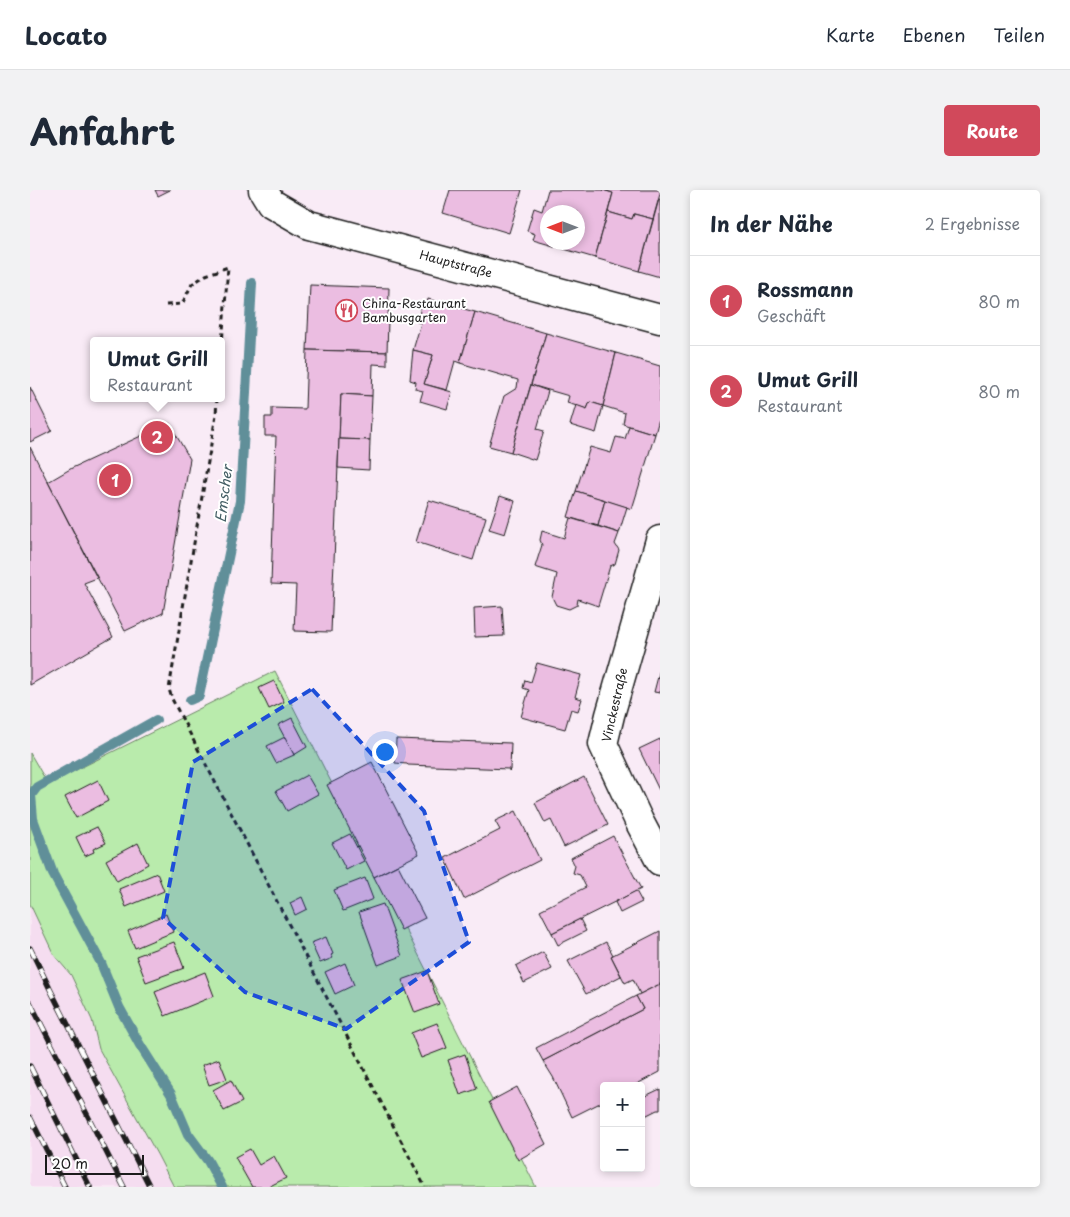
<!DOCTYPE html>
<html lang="de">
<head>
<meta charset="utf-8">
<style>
	:root { --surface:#fff; --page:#f2f2f3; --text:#1f2937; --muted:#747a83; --line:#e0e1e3; --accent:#d1495b }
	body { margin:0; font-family:"Playpen Sans",sans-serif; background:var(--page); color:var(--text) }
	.controls { position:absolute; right:15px; bottom:15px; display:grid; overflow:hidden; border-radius:5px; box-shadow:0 2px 8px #0003 }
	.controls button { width:45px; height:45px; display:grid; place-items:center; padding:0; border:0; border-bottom:1px solid var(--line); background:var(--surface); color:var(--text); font:25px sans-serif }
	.compass { position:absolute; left:510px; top:15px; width:45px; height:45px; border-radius:50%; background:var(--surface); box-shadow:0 2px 8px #0003; rotate:270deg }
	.scale { position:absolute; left:15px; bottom:12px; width:99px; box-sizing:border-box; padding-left:5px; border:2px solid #1c1c1c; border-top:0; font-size:14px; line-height:18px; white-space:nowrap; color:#1c1c1c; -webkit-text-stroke:4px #fff; paint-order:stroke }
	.you { position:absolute; left:354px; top:561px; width:18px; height:18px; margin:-12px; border:4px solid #fff; border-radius:50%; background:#1a73e8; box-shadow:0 0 0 8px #1a73e833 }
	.badge { display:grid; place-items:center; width:32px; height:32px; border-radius:50%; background:var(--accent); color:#fff; font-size:16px; font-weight:700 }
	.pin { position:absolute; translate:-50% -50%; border:2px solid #fff; box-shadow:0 1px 5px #0006 }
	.popup { position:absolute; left:60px; top:147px; width:135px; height:65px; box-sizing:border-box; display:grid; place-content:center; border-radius:5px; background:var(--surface); filter:drop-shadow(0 1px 4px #0005); font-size:16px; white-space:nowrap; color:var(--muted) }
	.popup b { font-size:19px; color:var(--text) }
	.popup::after { content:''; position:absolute; left:50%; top:100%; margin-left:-10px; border:10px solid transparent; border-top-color:var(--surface) }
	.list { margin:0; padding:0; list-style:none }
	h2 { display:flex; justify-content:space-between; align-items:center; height:65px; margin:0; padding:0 20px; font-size:21px }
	h2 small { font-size:16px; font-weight:400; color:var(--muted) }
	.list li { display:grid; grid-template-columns:32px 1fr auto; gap:15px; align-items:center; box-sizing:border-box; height:90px; padding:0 20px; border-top:1px solid var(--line) }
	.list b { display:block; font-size:19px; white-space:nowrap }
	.list p { margin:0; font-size:16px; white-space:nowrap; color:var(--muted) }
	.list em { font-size:16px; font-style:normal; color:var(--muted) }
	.map { position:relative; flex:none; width:630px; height:997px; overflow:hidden; border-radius:5px }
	header { display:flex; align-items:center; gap:30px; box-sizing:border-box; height:70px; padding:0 25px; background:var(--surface); border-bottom:1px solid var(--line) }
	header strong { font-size:24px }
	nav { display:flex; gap:28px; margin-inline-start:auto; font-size:18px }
	.intro { display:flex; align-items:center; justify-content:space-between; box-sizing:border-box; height:120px; padding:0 30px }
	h1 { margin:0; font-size:35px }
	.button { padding:12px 22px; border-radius:5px; background:var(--accent); color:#fff; font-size:18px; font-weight:700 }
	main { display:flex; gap:30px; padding:0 30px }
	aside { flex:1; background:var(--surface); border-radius:5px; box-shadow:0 2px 8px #0003 }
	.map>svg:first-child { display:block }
	.built { fill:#f5ddf0 }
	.green { fill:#b9ebac; stroke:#6a8464 }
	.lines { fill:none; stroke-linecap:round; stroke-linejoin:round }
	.stream { stroke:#608f99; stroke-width:10 }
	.building { fill:#ebbde1; stroke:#1c1c1c; fill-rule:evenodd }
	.street-casing { stroke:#1c1c1c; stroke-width:31 }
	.secondary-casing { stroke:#1c1c1c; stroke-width:31 }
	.path { stroke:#1c1c1c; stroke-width:3; stroke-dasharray:5 4; stroke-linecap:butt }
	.street { stroke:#fff; stroke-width:28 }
	.secondary { stroke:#fff; stroke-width:28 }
	.rail-casing { stroke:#1c1c1c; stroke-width:5.5 }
	.rail { stroke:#fff; stroke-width:4; stroke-dasharray:11; stroke-linecap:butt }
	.marked { fill:#1d4ed8; fill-opacity:0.2; stroke:#1d4ed8; stroke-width:4; stroke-dasharray:10 6; stroke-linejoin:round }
	.labels { text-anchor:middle; stroke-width:4; stroke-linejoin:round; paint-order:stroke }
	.street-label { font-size:12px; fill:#1c1c1c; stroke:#fff }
	.poi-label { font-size:12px; fill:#1c1c1c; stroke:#fff; text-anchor:start }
	.water-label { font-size:14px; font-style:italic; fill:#445f65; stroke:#fff }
</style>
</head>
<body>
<header>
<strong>Locato</strong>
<nav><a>Karte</a><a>Ebenen</a><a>Teilen</a></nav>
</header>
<div class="intro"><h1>Anfahrt</h1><a class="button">Route</a></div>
<main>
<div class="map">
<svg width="630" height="997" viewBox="0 0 630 997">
	<rect width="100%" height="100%" fill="#f9ebf6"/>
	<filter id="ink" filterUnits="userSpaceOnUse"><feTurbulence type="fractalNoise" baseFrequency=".02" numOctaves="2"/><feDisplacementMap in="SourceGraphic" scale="10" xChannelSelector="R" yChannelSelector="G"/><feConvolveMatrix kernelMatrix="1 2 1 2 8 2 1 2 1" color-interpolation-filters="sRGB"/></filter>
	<g filter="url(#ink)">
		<!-- built -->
		<polygon class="built" points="0,714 24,765 41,785 62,830 69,859 128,966 144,997 0,997"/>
		<!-- green -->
		<polygon class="green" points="245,481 506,997 144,997 128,966 69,859 62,830 41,785 24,765 0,714 0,563 18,594"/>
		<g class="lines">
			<!-- stream -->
			<g class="stream">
				<polyline points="160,510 169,506 210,311 222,93"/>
				<polyline points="126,530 7,597 1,605 3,629 23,684 71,773 89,817 110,855 141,904 158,944 178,971 192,997"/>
			</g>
		</g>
		<!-- building -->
		<g class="building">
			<polygon points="125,0 140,0 128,6"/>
			<polygon points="420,0 492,0 479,43 413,23"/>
			<path d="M518,0H573L583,3L565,68L503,50L505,44L497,41L504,18L512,21ZM518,22H548V52H518Z"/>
			<polygon points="573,0 630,0 630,4 623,29 604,24 602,29 578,22 583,3"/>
			<polygon points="629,9 630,9 630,87 609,81"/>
			<polygon points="578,22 602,29 604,24 623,29 609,81 565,68"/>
			<polygon points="280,95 359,98 357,162 277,160"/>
			<polygon points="398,109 445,122 430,173 425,171 417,200 394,194 403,165 383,160 391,133 387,132 392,113 397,114"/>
			<polygon points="445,122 516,143 481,262 459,256 474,206 487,198 488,190 430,173"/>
			<polygon points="516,143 586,163 573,216 560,212 557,219 537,213 539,206 501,195"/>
			<polygon points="277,160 357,162 357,175 343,174 342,206 311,204 301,442 264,441 266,395 241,394 246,246 235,246 235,227 242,227 242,218 275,219"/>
			<polygon points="383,160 403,165 394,194 422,202 417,219 390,211 393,201 385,199 386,192 380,190"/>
			<polygon points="586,163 630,176 630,225 625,244 593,234 595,223 573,216"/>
			<polygon points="501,195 518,201 507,239 514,241 505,270 481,262"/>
			<polygon points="0,197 22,241 0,252"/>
			<polygon points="311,204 342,206 340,250 309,249"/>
			<polygon points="560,212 573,216 566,243 540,235 546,215 557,219"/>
			<polygon points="139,233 160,269 133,423 95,441 18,292 42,278"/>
			<polygon points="599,236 625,244 602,319 546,301 560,257 581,263 586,247 595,249"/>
			<polygon points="309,249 340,250 339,280 308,278"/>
			<polygon points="0,257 67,388 54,393 83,447 0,495"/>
			<polygon points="546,301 575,310 568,336 538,327"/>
			<polygon points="470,306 485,311 475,344 459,339"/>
			<polygon points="399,310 456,327 443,370 386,352"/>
			<polygon points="575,310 597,317 589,343 568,336"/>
			<polygon points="540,328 589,343 585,354 589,360 585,374 580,376 568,416 548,409 547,415 539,419 526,415 522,407 527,384 505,377 512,355 510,350 512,341 534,348"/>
			<polygon points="472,416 474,446 445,447 444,418"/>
			<polygon points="507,473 551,485 545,507 552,509 548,521 541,519 535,539 491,527 499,500 493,498 495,490 501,492"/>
			<polygon points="630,479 630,503 624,502"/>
			<polygon points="244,491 254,512 239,519 229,498"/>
			<polygon points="262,528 277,557 264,565 248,535"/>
			<polygon points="255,547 264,565 246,573 237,556"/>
			<polygon points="366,549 481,553 480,580 479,581 479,579 378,575 377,574 365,573"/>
			<polygon points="630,549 630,599 629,600 609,559"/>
			<polygon points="342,572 389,664 344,687 297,595"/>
			<polygon points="277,585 288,604 257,621 246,601"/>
			<polygon points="554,587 578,635 534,657 521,630 515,633 505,613"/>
			<polygon points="68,590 78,611 46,628 35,607"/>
			<polygon points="486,621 510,670 434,709 415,668 470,640 465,631"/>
			<polygon points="67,637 76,653 63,659 64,662 55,666 46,647"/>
			<polygon points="320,644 334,671 316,680 302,653"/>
			<polygon points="583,646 611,699 522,743 510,720 556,697 550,685 543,683 545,676 541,668"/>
			<polygon points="108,653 118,674 87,691 76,670"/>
			<polygon points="368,675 395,728 371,740 344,687"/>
			<polygon points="127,683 134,701 96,717 89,699"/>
			<polygon points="335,688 343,709 313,721 304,700"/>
			<polygon points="606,701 612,712 590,723 585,712"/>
			<polygon points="272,707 277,719 265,725 260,713"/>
			<polygon points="353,714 372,766 348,775 329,722"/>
			<polygon points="136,724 143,742 105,758 98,741"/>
			<polygon points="550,729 556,741 528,755 522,743"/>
			<polygon points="630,741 630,794 610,804 603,789 595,793 581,766"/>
			<polygon points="296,747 303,764 301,765 303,768 290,773 281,753"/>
			<polygon points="144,752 154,778 116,792 106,766"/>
			<polygon points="576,752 583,765 581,766 591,786 556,804 538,771"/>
			<polygon points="513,762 522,779 494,793 486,776"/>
			<polygon points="315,773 324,795 305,804 295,782"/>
			<polygon points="397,781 409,814 385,823 372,790"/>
			<polygon points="175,782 184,806 135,826 125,802"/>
			<polygon points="630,794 630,882 603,896 574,896 574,911 542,927 523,887 513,871 613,819 606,806"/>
			<polygon points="606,806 613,819 513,871 506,858"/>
			<polygon points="407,833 417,858 391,868 381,843"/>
			<polygon points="435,864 447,899 430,905 418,870"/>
			<polygon points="189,869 197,889 179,895 172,875"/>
			<polygon points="201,890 212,912 194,921 183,900"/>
			<polygon points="487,897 516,954 488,970 459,912"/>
			<polygon points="630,899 630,920 627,920 611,928 611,908"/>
			<polygon points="220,959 229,975 244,966 256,988 238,997 222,997 205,967"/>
		</g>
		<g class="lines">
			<defs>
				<polyline id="street" points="630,350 580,525 573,554 609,631 630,671"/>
				<g id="secondary">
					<path id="s1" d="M233,0L241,13L279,35L630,129"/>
				</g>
			</defs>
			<!-- street casing -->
			<use href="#street" class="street-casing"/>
			<!-- secondary casing -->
			<use href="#secondary" class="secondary-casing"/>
			<!-- path -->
			<g class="path">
				<polyline points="136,115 152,114 162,94 176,85 198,77 191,166"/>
				<polyline points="187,208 186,225 139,499 142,509 395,997"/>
			</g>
			<!-- street -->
			<use href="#street" class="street"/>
			<!-- secondary -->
			<use href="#secondary" class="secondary"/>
			<defs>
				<g id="rail">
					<polyline points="0,758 21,801 120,997"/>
					<polyline points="0,812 94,997"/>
					<polyline points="0,876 60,997"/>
					<polyline points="0,927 35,997"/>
				</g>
			</defs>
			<!-- rail casing -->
			<use href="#rail" class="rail-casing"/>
			<!-- rail -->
			<use href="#rail" class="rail"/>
		</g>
	</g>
	<!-- marked area -->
	<path class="marked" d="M282,499L394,621L439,752L316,839L215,802L133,728L163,572Z"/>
	<!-- icons -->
	<defs>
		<symbol id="restaurant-ring" viewBox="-11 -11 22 22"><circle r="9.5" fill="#fff" stroke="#d1495b" stroke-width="1.5"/><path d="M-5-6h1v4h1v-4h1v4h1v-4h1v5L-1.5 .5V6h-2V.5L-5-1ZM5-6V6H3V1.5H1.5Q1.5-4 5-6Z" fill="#d1495b"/></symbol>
	</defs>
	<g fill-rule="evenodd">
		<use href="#restaurant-ring" x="304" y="108" width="25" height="25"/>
	</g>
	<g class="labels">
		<!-- street labels -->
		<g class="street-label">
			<text dy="4" stroke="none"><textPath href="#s1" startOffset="211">Hauptstraße</textPath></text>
			<text transform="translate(585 515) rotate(-77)" y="4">Vinckestraße</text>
		</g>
		<!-- poi labels -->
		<g class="poi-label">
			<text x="332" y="118">China-Restaurant<tspan x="332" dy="14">Bambusgarten</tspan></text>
		</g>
		<!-- water labels -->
		<g class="water-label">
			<text transform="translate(194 304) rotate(-83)" y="5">Emscher</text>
		</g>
	</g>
</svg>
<div class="controls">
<button>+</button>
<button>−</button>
</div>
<svg class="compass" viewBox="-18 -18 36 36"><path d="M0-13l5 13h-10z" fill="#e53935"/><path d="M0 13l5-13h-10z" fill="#747a83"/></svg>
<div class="scale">20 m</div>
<div class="you"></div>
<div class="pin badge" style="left:85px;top:290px">1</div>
<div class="pin badge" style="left:127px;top:247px">2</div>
<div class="popup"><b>Umut Grill</b>Restaurant</div>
</div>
<aside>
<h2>In der Nähe<small>2 Ergebnisse</small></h2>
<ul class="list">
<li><span class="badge">1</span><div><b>Rossmann</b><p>Geschäft</p></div><em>80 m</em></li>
<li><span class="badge">2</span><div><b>Umut Grill</b><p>Restaurant</p></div><em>80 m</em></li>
</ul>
</aside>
</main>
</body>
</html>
